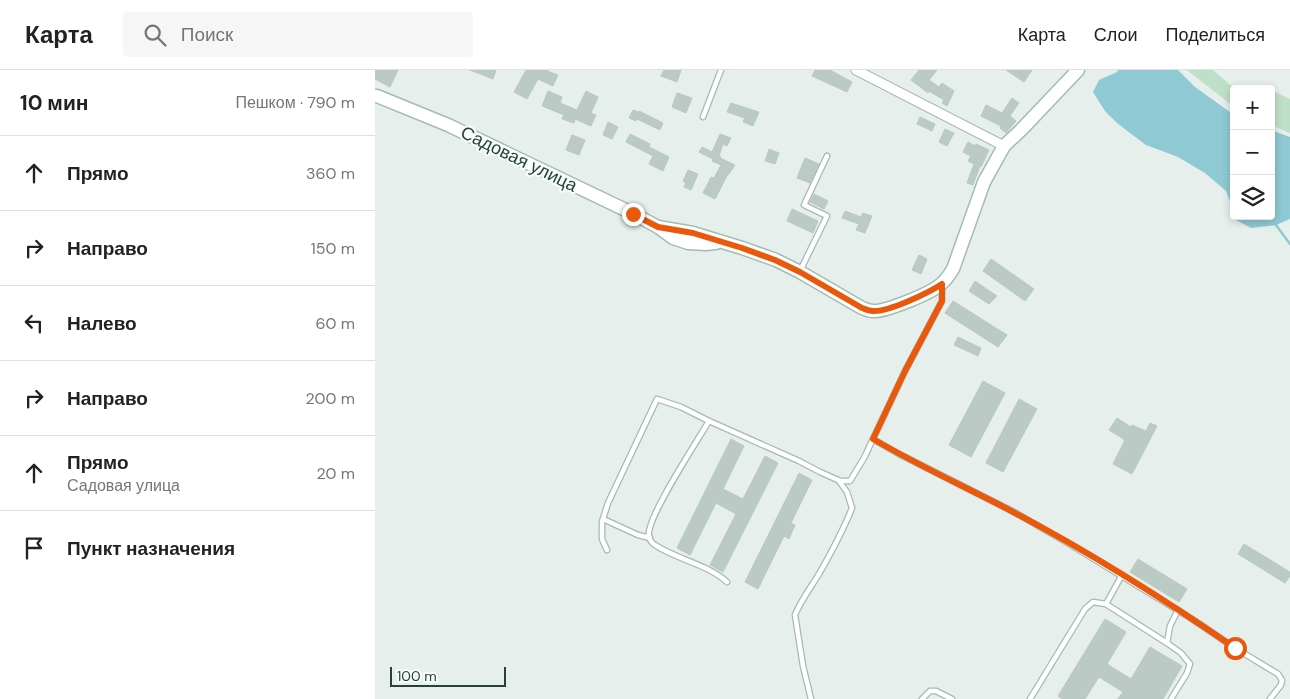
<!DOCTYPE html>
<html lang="ru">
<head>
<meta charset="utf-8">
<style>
	:root { --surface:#fff; --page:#f6f6f6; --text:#222; --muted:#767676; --line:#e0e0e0 }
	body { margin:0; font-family:"DM Sans",sans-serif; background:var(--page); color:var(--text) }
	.controls { position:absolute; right:15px; top:15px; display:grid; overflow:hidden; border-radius:5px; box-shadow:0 2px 8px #0003 }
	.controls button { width:45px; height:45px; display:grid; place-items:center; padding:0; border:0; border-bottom:1px solid var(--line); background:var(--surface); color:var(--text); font:25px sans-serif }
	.scale { position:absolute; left:15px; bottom:12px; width:116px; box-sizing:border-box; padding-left:5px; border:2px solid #24423a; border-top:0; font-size:14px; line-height:18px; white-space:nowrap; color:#24423a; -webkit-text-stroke:4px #f7fbf9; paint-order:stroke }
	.stop { position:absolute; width:15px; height:15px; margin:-11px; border:4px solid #ea580c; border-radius:50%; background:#fff }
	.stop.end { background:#ea580c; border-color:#fff; box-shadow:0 1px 5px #0008 }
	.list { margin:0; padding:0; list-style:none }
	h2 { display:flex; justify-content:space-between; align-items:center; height:65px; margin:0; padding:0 20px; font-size:21px }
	h2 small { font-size:16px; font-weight:400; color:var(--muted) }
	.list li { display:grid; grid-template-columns:32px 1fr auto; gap:15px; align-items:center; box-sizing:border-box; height:75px; padding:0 20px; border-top:1px solid var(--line) }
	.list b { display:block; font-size:19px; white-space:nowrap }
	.list p { margin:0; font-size:16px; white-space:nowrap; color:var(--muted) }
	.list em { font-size:16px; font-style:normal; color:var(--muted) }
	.icon { flex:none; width:28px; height:28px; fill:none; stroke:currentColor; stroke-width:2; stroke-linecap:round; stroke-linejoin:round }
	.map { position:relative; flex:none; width:915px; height:629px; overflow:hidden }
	header { display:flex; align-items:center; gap:30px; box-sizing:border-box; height:70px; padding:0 25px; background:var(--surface); border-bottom:1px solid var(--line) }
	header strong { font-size:24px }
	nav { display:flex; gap:28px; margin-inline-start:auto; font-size:18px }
	.search { width:350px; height:45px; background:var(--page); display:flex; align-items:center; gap:12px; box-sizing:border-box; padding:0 18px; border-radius:5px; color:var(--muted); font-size:19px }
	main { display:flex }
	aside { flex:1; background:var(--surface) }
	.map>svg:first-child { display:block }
	.green { fill:#bfe0c8 }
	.water { fill:#8ec9d4 }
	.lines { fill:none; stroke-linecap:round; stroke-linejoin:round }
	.stream { stroke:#8ec9d4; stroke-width:2.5 }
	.building { fill:#bbcac4; stroke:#b8c9c2 }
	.lane-casing { stroke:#a8b8b2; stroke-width:7 }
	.street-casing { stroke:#a8b8b2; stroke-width:11 }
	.secondary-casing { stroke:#a4bbb3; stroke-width:15 }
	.lane { stroke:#fff; stroke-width:4.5 }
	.street { stroke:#fff; stroke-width:9 }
	.secondary { stroke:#fff; stroke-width:12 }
	.route { stroke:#ea580c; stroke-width:6 }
	.labels { text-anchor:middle; stroke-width:4.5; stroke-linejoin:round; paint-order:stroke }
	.street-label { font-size:18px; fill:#24423a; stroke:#f7fbf9 }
</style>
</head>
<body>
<header>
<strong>Карта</strong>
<div class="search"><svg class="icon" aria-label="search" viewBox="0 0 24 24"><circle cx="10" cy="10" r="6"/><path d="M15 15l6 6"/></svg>Поиск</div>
<nav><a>Карта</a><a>Слои</a><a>Поделиться</a></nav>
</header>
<main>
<aside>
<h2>10 мин<small>Пешком · 790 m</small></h2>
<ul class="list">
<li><svg class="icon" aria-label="ahead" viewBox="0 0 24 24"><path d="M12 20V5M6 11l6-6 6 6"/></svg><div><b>Прямо</b></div><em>360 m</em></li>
<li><svg class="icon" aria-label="right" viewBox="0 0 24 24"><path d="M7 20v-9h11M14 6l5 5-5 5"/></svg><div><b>Направо</b></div><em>150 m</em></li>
<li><svg class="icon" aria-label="left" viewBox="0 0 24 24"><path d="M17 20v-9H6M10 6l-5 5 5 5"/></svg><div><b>Налево</b></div><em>60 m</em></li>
<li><svg class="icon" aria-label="right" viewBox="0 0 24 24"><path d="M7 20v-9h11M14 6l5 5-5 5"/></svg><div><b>Направо</b></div><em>200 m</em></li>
<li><svg class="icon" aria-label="ahead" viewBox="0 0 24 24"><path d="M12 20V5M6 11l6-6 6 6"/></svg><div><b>Прямо</b><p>Садовая улица</p></div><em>20 m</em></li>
<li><svg class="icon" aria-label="arrive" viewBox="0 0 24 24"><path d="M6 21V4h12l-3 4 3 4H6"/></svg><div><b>Пункт назначения</b></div></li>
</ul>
</aside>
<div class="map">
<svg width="915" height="629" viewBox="0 0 915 629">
	<rect width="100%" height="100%" fill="#e6efeb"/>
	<!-- green -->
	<g class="green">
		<polygon points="812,0 838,0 860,19 859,19 859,37"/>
		<polygon points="896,20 915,29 915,63 896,55"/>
	</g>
	<!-- water -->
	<g class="water">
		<polygon points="743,0 803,0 820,17 859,45 859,142 851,121 830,103 803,87 771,75 751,60 741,52 730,41 718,22 724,10 742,2"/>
		<polygon points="896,60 915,67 915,149 901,155 876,158 861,150 860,146 896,146"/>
	</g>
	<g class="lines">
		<!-- stream -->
		<polyline class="stream" points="901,155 915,174"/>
	</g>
	<!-- building -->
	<g class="building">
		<polygon points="0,0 23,0 15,17 0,9"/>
		<polygon points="95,0 121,0 118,9"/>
		<polygon points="151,0 170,0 183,5 178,16 163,9 152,29 139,22"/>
		<polygon points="289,0 306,0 302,12 286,6"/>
		<polygon points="440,0 455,0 477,12 472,22 437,6"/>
		<polygon points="544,0 562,0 554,10 564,17 567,13 579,21 572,36 567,33 569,30 554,21 553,23 536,10"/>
		<polygon points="631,0 657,0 649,12"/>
		<polygon points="173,21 187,27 185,33 202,40 211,21 223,27 216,43 221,45 216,56 200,49 199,53 187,49 189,45 167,36"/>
		<polygon points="302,23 317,28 311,43 297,37"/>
		<polygon points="637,28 644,33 635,46 641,51 631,63 625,58 626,56 606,46 611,35 627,43"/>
		<polygon points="356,33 384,42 378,56 368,52 370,48 352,42"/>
		<polygon points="258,40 263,42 264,41 288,53 285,60 262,49 261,51 254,48"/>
		<polygon points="545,47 560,54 557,61 542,54"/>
		<polygon points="233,52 243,57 237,69 228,65"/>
		<polygon points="570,59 579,63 572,76 564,72"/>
		<polygon points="255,64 275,74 274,77 294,87 288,101 274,94 278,86 251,72"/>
		<polygon points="345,64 356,68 352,76 348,74 344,86 346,87 345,88 360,95 354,104 353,104 340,129 328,123 336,107 339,108 346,95 337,91 338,89 324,82 327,77 337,82"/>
		<polygon points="197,65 210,70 204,85 191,80"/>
		<polygon points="593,72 600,76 601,74 614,80 606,97 605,96 598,115 592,113 599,94 593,91 596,86 588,82"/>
		<polygon points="394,79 404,83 400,94 390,91"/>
		<polygon points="430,88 444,94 435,113 422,108"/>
		<polygon points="313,100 323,104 316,120 309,117 311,113 308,111"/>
		<polygon points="439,124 453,131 449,139 435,132"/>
		<polygon points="417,139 443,151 438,163 412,151"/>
		<polygon points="470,141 486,147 488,143 497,146 490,163 481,160 484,154 467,148"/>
		<polygon points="544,185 552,189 546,204 537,200"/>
		<polygon points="616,189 659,219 650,231 608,201"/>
		<polygon points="600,211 622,226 614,234 594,221"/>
		<polygon points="578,231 632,265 623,277 570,243"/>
		<polygon points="583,267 606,278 603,286 579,275"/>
		<polygon points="608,311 630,323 596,387 574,375"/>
		<polygon points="644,329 662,339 628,402 611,393"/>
		<polygon points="742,348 756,357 757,355 771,361 775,353 782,356 757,404 738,394 750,370 734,360"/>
		<polygon points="356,369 369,376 348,419 368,429 390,386 403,393 348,502 335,495 361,444 341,433 315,485 302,478"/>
		<polygon points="424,403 437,410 416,453 420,455 414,469 409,466 383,519 370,512"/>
		<polygon points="869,474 915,502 915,506 910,513 863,484"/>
		<polygon points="763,489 812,519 804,532 755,502"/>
		<polygon points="730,549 751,562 732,594 756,609 775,577 807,596 788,629 743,629 748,622 724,607 710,629 687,629 683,626"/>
	</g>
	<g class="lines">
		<defs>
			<g id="lane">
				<polyline points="328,47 346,0"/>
				<polyline points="425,201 452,146 429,135 452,86"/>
				<path d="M334,351C323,370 270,450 274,466C274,470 278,474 280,475C303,490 332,494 352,512"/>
				<polyline points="498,369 524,384 641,443 691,472 817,549 860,578 903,604 907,610 906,615 895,629"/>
				<polyline points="228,449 263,465 275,468"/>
				<polyline points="232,480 227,469 227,452 233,433 282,329 306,337 334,351 424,391 445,402 463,410 466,411 475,411 489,388 530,301 567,231 567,215"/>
				<polyline points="731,534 747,505"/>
				<path d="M436,629L428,596L420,545C426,530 436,517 444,504C456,483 468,461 477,438L472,422L464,411"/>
				<polyline points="547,629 555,621 561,621 577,629"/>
				<polyline points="655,629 710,539 718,532 731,534 792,573"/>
				<polyline points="796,629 812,603 815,594 806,583 792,573 795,556 803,540"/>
			</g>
			<polyline id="street" points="481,0 629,76"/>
			<g id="secondary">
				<polyline points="0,26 2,26 73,55 259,144 283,157 298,168 313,173 331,174 341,173"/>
				<path d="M283,157L318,163L367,178L401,190L425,202L487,238C490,239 494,241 498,241C510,242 557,223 566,214C571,210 575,204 578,199L609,112L629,76L646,60L703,0"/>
			</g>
		</defs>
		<!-- lane casing -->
		<use href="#lane" class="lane-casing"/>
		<!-- street casing -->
		<use href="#street" class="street-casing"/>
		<!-- secondary casing -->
		<use href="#secondary" class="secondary-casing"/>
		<!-- lane -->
		<use href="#lane" class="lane"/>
		<!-- street -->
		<use href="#street" class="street"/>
		<!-- secondary -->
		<use href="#secondary" class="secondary"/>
	</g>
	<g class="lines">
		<!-- route -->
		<path class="route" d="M258,144L283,157L318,163L367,178L400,190L425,202L487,238C490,239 494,241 498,241C514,242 553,223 567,214V231L530,301L498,369C544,396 593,418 640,443C716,483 789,529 860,578"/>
	</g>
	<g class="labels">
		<!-- street labels -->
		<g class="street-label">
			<text transform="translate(144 89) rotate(26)" y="6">Садовая улица</text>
		</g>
	</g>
</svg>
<div class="controls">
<button>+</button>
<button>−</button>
<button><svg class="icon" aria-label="layers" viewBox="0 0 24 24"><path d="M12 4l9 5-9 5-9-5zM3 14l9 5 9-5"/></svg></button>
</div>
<div class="scale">100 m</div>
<div class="stop" style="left:860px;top:578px"></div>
<div class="stop end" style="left:258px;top:144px"></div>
</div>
</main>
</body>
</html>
